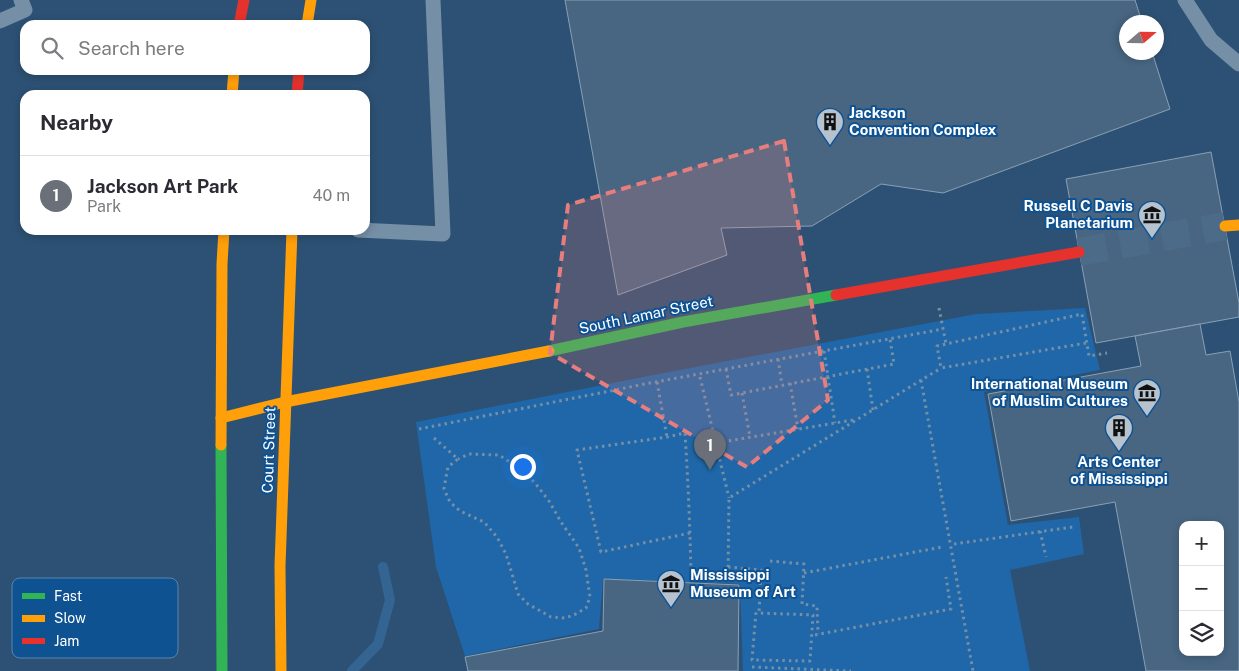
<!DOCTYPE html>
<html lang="en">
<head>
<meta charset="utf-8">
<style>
	:root { --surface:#fff; --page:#f7f7f7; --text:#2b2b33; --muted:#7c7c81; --line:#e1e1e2; --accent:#6a6f79 }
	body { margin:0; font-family:"Public Sans",sans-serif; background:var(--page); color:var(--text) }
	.controls { position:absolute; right:15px; bottom:15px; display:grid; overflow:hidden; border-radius:10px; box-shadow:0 2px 8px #0003 }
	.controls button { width:45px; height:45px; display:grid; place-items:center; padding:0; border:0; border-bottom:1px solid var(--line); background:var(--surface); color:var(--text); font:25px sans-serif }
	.compass { position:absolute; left:1119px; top:15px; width:45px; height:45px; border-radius:50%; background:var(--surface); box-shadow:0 2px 8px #0003; rotate:70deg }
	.you { position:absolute; left:522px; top:466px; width:18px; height:18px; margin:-12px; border:4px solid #fff; border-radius:50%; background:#1a73e8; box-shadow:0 0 0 8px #1a73e833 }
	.badge { display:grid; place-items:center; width:32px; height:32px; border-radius:50%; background:var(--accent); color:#fff; font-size:16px; font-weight:700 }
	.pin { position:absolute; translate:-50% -41px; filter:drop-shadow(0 1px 2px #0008) }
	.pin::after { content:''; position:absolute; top:26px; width:18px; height:15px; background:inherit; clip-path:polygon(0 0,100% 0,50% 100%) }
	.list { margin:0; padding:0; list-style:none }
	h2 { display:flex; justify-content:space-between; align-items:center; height:65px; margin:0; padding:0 20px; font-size:21px }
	h2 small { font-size:16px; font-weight:400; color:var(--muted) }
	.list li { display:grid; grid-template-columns:32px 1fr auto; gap:15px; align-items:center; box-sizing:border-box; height:80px; padding:0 20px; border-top:1px solid var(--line) }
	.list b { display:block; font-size:19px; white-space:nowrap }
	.list p { margin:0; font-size:16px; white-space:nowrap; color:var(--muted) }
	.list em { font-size:16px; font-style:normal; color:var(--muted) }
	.icon { flex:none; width:28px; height:28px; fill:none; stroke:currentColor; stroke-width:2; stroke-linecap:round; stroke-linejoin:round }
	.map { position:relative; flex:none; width:1239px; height:671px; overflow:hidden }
	.search { position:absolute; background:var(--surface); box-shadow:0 2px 8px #0003; left:20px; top:20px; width:350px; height:55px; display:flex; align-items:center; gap:12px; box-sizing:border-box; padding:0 18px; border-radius:15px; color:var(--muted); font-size:19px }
	.panel { position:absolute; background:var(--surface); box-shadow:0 2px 8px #0003; left:20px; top:90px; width:350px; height:145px; border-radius:15px }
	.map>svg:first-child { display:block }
	.green { fill:#1f67a8 }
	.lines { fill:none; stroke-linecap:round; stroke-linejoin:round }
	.stream { stroke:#346492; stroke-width:10 }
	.building { fill:#486682; stroke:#89a0b5; fill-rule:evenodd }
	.secondary-tunnel { stroke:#4c6b89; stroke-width:28; stroke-dasharray:28 14; stroke-linecap:butt }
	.path { stroke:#758fa7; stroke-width:3; stroke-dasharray:2.5 4; stroke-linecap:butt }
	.lane { stroke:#758fa7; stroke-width:15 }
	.fast { stroke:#30b455; stroke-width:11 }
	.slow { stroke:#ff9f0a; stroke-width:11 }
	.jam { stroke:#e5322d; stroke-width:11 }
	.marked { fill:#e67e7e; fill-opacity:0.2; stroke:#e67e7e; stroke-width:4; stroke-dasharray:10 6; stroke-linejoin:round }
	.labels { text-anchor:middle; stroke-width:4; stroke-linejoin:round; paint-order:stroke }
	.poi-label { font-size:15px; font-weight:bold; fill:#fff; stroke:#0f5292; text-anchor:start }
	.street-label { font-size:15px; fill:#fff; stroke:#0f5292 }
	.key { fill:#0f5292; stroke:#5786b3; stroke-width:1 }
	.key-label { font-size:14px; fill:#fff }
</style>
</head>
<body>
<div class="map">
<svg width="1239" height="671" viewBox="0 0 1239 671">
	<rect width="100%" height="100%" fill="#2d5174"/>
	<!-- green -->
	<polygon class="green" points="1085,308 1100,370 984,392 1008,525 1079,517 1084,554 1010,570 1030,671 743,671 740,584 603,579 599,629 465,656 436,567 416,422 643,377 976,314"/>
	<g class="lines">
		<!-- stream -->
		<polyline class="stream" points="352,671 378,644 390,600 383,567"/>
	</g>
	<!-- building -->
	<g class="building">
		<polygon points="565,0 1135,0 1142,22 1126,22 1126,52 1152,52 1170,109 943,193 881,184 812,226 721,228 727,255 618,295"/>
		<polygon points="1211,152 1239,303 1239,317 1096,343 1066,179"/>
		<path d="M1200,324L1206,355L1230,351L1239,402V671H1146L1115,502L1011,521L988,394L1141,366L1135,336ZM1183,525H1220V652H1183Z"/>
		<polygon points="604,579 739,585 738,671 468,671 465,657 603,631"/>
	</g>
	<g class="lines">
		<!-- secondary-tunnel -->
		<polyline class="secondary-tunnel" points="1079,252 1225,226"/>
		<!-- path -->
		<g class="path">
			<polyline points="939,308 946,344"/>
			<polyline points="1086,343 941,368 937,346 1082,314 1089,356 1107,353"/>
			<polyline points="824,351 835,423"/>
			<polyline points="778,359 782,385"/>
			<polyline points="726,369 731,395 742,393 894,364 890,339"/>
			<polyline points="867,369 873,410"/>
			<polyline points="700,377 729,498"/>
			<polyline points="921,380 973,671"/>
			<polyline points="657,382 667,437"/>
			<polyline points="790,383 798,429"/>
			<polyline points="742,393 750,437"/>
			<polyline points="419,429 650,383 943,329"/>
			<polyline points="434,438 458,459 448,467 446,477 444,489 450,502 460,511 484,522 497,537 506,554 518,594 528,604 551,617 565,618 574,615 586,608 590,597 586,570 579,548 561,522 549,501 535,483 522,470 499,455 469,454 458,459"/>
			<polyline points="716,443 853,420"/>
			<polyline points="1040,531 1046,557"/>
			<path d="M690,533L601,552L577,450L667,437L685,433C688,480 690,527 691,575L728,577L729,498L941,368"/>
			<polyline points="954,544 1073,527"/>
			<polyline points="770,561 804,564 802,604 817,606 818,634"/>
			<polyline points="728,567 761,570 759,613 813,615 810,661 752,660 756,612 759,613"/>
			<polyline points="804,573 942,547"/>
			<polyline points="815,635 951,609 946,577"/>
			<polyline points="752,667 851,671"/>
		</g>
		<!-- lane -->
		<g class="lane">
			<polyline points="1185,0 1211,40 1239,64"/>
			<polyline points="0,21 25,10 21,0"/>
			<polyline points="358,230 443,234 433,0"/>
		</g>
		<!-- fast -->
		<g class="fast">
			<polyline points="549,351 683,322 836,295"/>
			<polyline points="221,445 222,671"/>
		</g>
		<!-- slow -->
		<g class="slow">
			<polyline points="307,25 311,0"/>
			<polyline points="232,95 234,70"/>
			<polyline points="1225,226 1239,225"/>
			<polyline points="221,418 285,402 549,351"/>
			<polyline points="221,445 222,264 224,230"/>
			<polyline points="281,671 280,566 292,230"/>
		</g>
		<!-- jam -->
		<g class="jam">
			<polyline points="239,25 244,0"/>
			<polyline points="297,95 299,70"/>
			<polyline points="836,295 1079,252"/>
		</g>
	</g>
	<!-- marked area -->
	<path class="marked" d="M784,141L828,400L747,467L550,353L568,205Z"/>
	<!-- icons -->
	<defs>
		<symbol id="building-pin" viewBox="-11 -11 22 30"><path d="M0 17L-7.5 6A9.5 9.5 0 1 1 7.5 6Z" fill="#b6c2ce" stroke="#0f5292"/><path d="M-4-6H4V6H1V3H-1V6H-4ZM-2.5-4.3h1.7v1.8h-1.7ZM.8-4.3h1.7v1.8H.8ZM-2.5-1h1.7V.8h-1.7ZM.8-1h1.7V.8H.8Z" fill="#111"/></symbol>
		<symbol id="museum-pin" viewBox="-11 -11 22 30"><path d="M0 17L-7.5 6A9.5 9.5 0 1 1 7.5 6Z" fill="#b6c2ce" stroke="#0f5292"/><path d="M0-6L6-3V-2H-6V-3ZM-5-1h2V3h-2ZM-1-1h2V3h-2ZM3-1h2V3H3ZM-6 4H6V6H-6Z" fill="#111"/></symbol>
	</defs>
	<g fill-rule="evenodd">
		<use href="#building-pin" x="814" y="106" width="32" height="43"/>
		<use href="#museum-pin" x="1136" y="199" width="32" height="43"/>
		<use href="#museum-pin" x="1131" y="377" width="32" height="43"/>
		<use href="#building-pin" x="1103" y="412" width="32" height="43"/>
		<use href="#museum-pin" x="655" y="568" width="32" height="43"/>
	</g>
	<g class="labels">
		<!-- poi labels -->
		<g class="poi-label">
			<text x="849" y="118">Jackson<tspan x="849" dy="17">Convention Complex</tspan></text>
			<text x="1133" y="211" text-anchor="end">Russell C Davis<tspan x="1133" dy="17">Planetarium</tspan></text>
			<text x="1128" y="389" text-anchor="end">International Museum<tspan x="1128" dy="17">of Muslim Cultures</tspan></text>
			<text x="1119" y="467" text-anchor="middle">Arts Center<tspan x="1119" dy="17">of Mississippi</tspan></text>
			<text x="690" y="580">Mississippi<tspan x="690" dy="17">Museum of Art</tspan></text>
		</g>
		<!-- street labels -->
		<g class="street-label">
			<text transform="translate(646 315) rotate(-12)" y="5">South Lamar Street</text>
			<text transform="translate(269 450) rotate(-88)" y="5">Court Street</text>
		</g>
	</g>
	<!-- legend -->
	<rect x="12" y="578" width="166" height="80" rx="8" class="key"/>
	<rect x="22" y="593" width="23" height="6" fill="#30b455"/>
	<rect x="22" y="615" width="23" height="7" fill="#ff9f0a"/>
	<rect x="22" y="638" width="23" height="6" fill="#e5322d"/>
	<g class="key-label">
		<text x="54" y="601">Fast</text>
		<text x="54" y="623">Slow</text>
		<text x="54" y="646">Jam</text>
	</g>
</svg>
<div class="controls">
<button>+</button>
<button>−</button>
<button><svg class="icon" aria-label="layers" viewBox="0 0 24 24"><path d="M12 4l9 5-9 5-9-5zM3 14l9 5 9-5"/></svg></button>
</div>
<svg class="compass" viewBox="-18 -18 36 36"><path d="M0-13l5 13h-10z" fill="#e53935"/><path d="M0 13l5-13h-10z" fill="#7c7c81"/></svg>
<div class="you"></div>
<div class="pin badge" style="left:710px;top:470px">1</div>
<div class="search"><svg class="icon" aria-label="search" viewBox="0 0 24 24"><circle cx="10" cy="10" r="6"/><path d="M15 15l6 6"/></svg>Search here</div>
<section class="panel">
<h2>Nearby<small></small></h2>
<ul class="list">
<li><span class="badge">1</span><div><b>Jackson Art Park</b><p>Park</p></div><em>40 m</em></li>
</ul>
</section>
</div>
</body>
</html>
